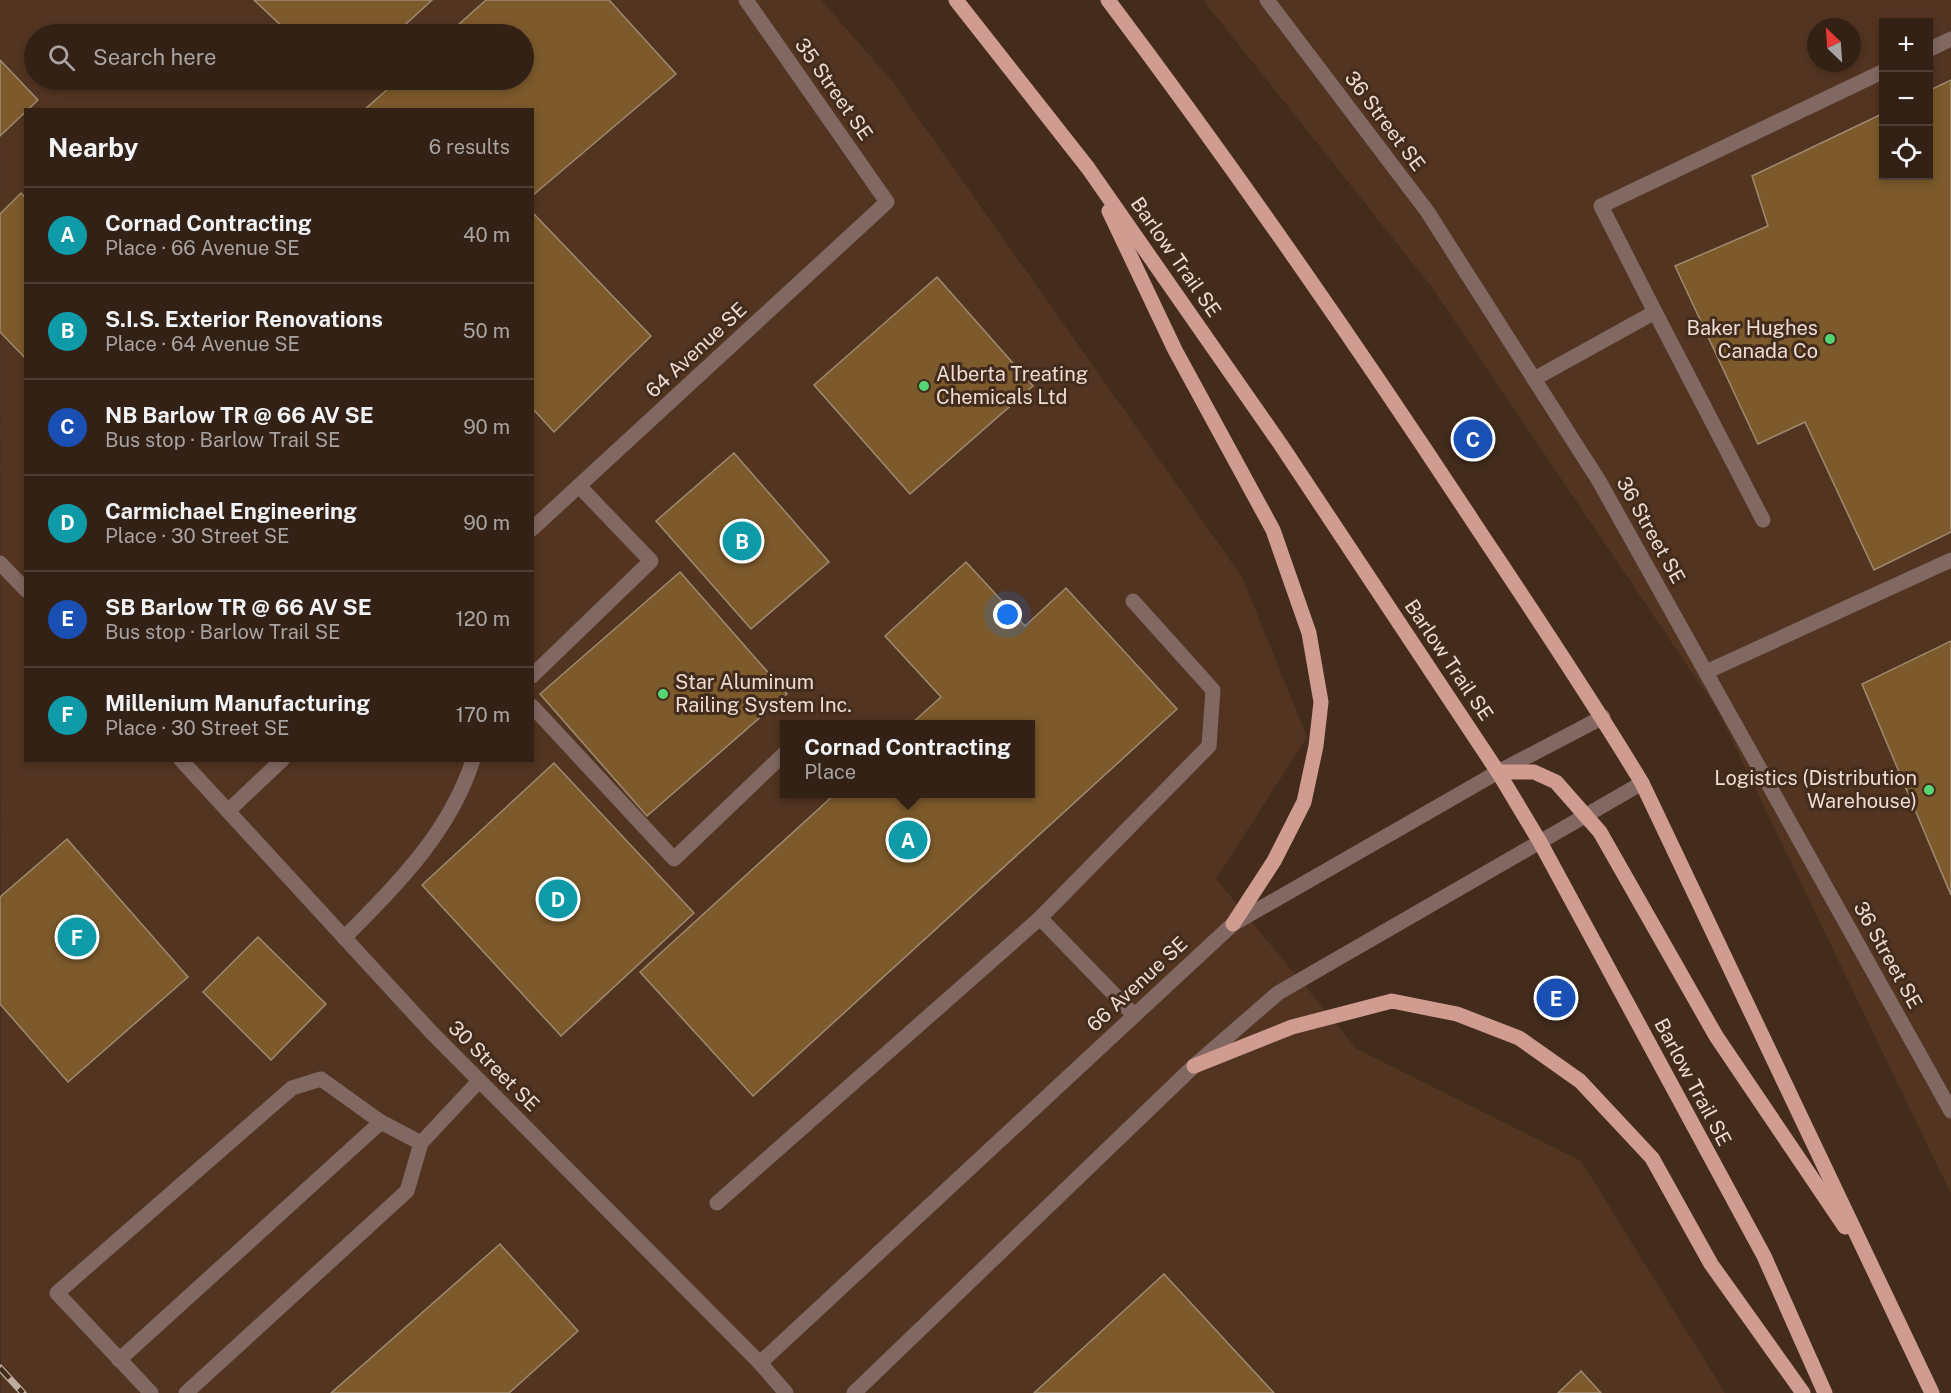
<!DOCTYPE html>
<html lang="en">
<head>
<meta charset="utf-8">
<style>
	:root { --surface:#332116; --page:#3b291f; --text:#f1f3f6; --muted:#a9a3a1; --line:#4e3e35; --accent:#55d672 }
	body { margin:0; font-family:"Public Sans",sans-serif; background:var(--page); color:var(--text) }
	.controls { position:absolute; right:18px; top:18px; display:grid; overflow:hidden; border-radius:0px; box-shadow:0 3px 9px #0003 }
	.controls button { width:54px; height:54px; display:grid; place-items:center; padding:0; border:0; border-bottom:2px solid var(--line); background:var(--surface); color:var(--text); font:30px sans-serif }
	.compass { position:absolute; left:1807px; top:18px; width:54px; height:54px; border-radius:50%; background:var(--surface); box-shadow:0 3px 9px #0003; rotate:335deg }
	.you { position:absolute; left:1008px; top:615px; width:21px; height:21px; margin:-15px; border:4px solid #fff; border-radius:50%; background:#1a73e8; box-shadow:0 0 0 9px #1a73e833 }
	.badge { display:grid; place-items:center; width:39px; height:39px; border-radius:50%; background:var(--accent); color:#fff; font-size:20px; font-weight:700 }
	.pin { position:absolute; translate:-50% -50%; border:3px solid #fff; box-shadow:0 2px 6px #0006 }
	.popup { position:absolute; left:780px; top:720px; width:255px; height:78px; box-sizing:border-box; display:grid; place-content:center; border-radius:0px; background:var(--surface); filter:drop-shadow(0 2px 4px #0005); font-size:20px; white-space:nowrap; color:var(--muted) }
	.popup b { font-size:22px; color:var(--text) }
	.popup::after { content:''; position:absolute; left:50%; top:100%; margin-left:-12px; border:12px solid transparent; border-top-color:var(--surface) }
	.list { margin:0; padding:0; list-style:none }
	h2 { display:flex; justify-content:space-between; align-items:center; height:78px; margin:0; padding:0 24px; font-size:26px }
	h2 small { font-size:20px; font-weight:400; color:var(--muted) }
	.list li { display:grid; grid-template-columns:39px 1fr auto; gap:18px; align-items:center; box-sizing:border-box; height:96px; padding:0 24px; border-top:2px solid var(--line) }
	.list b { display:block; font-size:22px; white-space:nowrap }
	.list p { margin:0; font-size:20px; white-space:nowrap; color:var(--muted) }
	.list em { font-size:20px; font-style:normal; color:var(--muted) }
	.icon { flex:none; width:33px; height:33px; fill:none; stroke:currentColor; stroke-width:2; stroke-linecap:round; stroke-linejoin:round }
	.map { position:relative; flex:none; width:1951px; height:1393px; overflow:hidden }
	.search { position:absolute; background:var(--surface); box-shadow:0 3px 9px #0003; left:24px; top:24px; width:510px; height:66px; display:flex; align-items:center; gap:15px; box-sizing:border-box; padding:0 21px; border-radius:33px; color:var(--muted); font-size:22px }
	.panel { position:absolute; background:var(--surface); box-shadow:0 3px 9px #0003; left:24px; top:108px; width:510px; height:654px; border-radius:0px }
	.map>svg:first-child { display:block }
	.built { fill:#533421; fill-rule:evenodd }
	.building { fill:#7d5a2b; stroke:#9f8a71; stroke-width:1.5 }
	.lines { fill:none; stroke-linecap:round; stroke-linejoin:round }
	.minor { stroke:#826862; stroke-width:15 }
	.major { stroke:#d19c90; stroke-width:15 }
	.rail-casing { stroke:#bdaba0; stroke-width:7 }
	.rail { stroke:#442c1d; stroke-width:4.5; stroke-dasharray:14; stroke-linecap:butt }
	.poi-dot { fill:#55d672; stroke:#442c1d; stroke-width:2 }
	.labels { text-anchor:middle; stroke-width:6; stroke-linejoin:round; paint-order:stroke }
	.street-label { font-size:20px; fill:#ecdcd3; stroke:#442c1d }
	.poi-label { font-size:20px; fill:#ecdcd3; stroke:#442c1d; text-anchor:end }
</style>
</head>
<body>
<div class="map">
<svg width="1951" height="1393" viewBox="0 0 1951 1393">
	<rect width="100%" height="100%" fill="#442c1d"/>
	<!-- built -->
	<g class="built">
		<path d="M0,0H821L892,81L1242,577L1307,737L1216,879L1357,1049L1581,1161L1725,1393H1ZM34,34H524V80H34ZM26,110H532V760H26ZM785,724H1031V794H785Z"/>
		<path d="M1203,0H1951V1194L1718,711L1431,286ZM1884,22H1928V176H1884ZM1816,27H1852V63H1816Z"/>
	</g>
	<!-- building -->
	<g class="building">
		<polygon points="254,0 432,0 395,34 290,34"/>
		<polygon points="486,0 609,0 676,74 532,196 532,110 364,110 398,80 524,80 524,34 448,34"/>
		<polygon points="0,60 38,100 0,136"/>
		<polygon points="1951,80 1951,532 1874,570 1805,422 1758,444 1675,266 1768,226 1752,176 1884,113 1884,176 1928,176 1928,91"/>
		<polygon points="21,193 26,198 26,359 0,332 0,214"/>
		<polygon points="532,212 651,336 554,432 532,408"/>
		<polygon points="937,277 1033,386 910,494 814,385"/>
		<polygon points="734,453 829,562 751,629 656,521"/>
		<polygon points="966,562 1025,626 1066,588 1177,709 753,1096 640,972 835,794 1031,794 1031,724 911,724 941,697 885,636"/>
		<polygon points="680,572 787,694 647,816 540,694"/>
		<polygon points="1951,641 1951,895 1862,684"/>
		<polygon points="554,763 694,913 561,1036 422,885"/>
		<polygon points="67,839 188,977 68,1082 0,1004 0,897"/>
		<polygon points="258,937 326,1004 271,1060 203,992"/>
		<polygon points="500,1244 578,1331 509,1393 331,1393"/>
		<polygon points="1164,1274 1274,1393 1034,1393"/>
		<polygon points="1581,1371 1601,1393 1558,1393"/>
	</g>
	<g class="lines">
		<!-- minor -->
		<g class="minor">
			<polyline points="1267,0 1427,211 1599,481 1951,1111"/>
			<polyline points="1928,50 1951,39"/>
			<polyline points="1655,312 1763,520"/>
			<polyline points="1534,379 1655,312 1601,206 1884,71"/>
			<polyline points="532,529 887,202 746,0"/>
			<polyline points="0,563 26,590"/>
			<polyline points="1706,672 1951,560"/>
			<polyline points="532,676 651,561 579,486"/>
			<polyline points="532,706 674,859 785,753"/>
			<polyline points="181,760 432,1033 760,1363 786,1393"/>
			<polyline points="228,811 282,760"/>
			<polyline points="1040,918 1209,746 1213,690 1133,601"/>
			<path d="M344,938C397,884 449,834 473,760"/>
			<polyline points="717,1203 1040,918 1134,1015"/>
			<polyline points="119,1360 381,1122 421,1143"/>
			<polyline points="760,1363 1233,924 1498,772 1603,717"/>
			<polyline points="151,1393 57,1293 292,1088 321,1079 381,1122"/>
			<polyline points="186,1393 407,1191 421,1143 479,1081"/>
			<polyline points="854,1393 1194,1066 1278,993 1642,783"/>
		</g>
		<!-- major -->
		<g class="major">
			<polyline points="956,0 1088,168 1281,445 1498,772 1540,842 1764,1256 1825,1393"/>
			<path d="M1108,0C1236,170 1357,345 1474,523C1531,609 1589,695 1642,783L1932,1393"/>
			<polyline points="1109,211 1175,350 1273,530 1309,633 1321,702 1316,746 1304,802 1274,861 1233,924"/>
			<polyline points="1498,772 1534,772 1556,782 1600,832 1716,1036 1845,1227"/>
			<polyline points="1194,1066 1292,1027 1392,1001 1457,1014 1519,1038 1580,1081 1652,1158 1711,1264 1803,1393"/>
		</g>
		<defs>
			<polyline id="rail" points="0,1368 23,1393"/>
		</defs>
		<!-- rail casing -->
		<use href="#rail" class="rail-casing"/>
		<!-- rail -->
		<use href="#rail" class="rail"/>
	</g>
	<!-- markers -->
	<g class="poi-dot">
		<circle cx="1830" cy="339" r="6"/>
		<circle cx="924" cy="386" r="6"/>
		<circle cx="663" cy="694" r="6"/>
		<circle cx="1929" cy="790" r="6"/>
	</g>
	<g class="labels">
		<!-- street labels -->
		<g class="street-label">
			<text transform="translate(834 89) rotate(55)" y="7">35 Street SE</text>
			<text transform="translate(1385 121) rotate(53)" y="7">36 Street SE</text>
			<text transform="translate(1176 257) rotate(55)" y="7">Barlow Trail SE</text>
			<text transform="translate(696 350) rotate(-43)" y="7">64 Avenue SE</text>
			<text transform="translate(1651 530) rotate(61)" y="7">36 Street SE</text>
			<text transform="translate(1449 660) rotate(56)" y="7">Barlow Trail SE</text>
			<text transform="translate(1888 955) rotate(61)" y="7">36 Street SE</text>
			<text transform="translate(1137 984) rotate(-43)" y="7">66 Avenue SE</text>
			<text transform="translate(494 1066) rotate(45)" y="7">30 Street SE</text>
			<text transform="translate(1693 1082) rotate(62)" y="7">Barlow Trail SE</text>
		</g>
		<!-- poi labels -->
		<g class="poi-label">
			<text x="1818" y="335">Baker Hughes<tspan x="1818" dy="23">Canada Co</tspan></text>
			<text x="936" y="381" text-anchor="start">Alberta Treating<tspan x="936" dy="23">Chemicals Ltd</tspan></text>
			<text x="675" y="689" text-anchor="start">Star Aluminum<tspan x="675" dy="23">Railing System Inc.</tspan></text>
			<text x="1917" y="785">Logistics (Distribution<tspan x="1917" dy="23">Warehouse)</tspan></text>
		</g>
	</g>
</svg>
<div class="controls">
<button>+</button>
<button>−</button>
<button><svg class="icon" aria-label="locate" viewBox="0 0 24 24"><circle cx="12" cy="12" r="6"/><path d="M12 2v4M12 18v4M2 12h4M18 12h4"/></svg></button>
</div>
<svg class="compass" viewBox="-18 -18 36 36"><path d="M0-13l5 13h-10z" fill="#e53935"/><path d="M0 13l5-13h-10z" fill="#a9a3a1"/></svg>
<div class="you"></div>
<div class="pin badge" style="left:908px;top:840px;background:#0f9aa8">A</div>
<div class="popup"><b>Cornad Contracting</b>Place</div>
<div class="pin badge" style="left:742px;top:541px;background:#0f9aa8">B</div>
<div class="pin badge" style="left:1473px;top:439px;background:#1a4fb4">C</div>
<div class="pin badge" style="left:558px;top:899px;background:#0f9aa8">D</div>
<div class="pin badge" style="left:1556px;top:998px;background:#1a4fb4">E</div>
<div class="pin badge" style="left:77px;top:937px;background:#0f9aa8">F</div>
<div class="search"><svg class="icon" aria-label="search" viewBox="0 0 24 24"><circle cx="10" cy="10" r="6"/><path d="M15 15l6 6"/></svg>Search here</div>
<section class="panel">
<h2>Nearby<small>6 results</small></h2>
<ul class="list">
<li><span class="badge" style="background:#0f9aa8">A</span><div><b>Cornad Contracting</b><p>Place · 66 Avenue SE</p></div><em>40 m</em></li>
<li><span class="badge" style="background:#0f9aa8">B</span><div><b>S.I.S. Exterior Renovations</b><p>Place · 64 Avenue SE</p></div><em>50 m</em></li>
<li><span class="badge" style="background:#1a4fb4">C</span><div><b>NB Barlow TR @ 66 AV SE</b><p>Bus stop · Barlow Trail SE</p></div><em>90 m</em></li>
<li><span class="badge" style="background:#0f9aa8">D</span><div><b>Carmichael Engineering</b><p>Place · 30 Street SE</p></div><em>90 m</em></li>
<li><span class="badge" style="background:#1a4fb4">E</span><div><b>SB Barlow TR @ 66 AV SE</b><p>Bus stop · Barlow Trail SE</p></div><em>120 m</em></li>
<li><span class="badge" style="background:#0f9aa8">F</span><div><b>Millenium Manufacturing</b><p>Place · 30 Street SE</p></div><em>170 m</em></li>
</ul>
</section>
</div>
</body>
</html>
